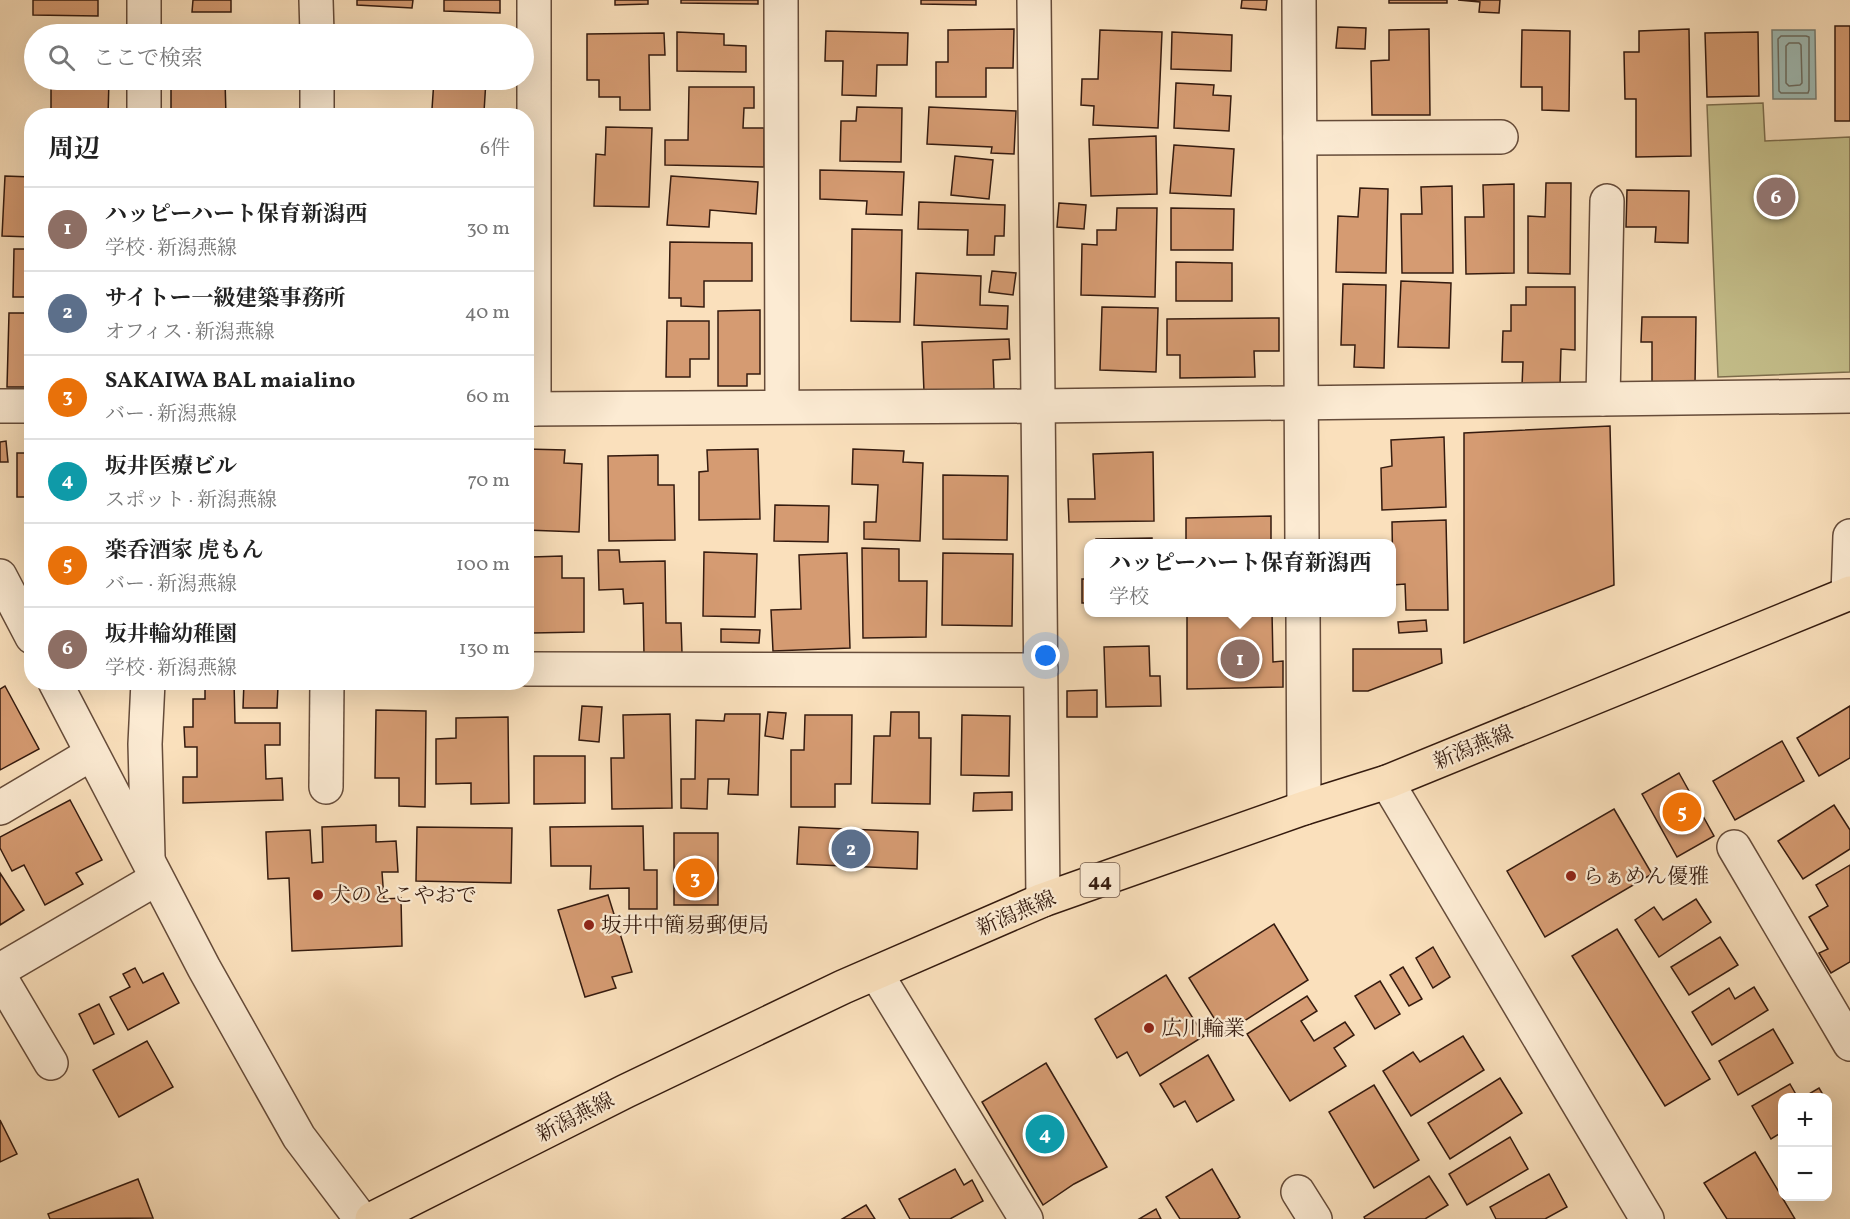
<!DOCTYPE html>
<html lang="ja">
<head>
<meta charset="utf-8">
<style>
	:root { --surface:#fff; --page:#f2f2f2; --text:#222; --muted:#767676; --line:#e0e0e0; --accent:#db2777 }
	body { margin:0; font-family:Vollkorn,"Noto Serif JP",serif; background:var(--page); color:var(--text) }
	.controls { position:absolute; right:18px; bottom:18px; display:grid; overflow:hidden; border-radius:12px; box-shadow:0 6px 24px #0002 }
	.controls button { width:54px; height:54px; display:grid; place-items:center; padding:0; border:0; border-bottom:2px solid var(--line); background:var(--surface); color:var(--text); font:30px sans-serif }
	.you { position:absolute; left:1046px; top:656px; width:21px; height:21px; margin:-15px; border:4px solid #fff; border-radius:50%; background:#1a73e8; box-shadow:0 0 0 9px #1a73e833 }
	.badge { display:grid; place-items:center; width:39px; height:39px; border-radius:50%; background:var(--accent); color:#fff; font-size:20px; font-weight:700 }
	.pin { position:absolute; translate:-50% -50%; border:3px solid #fff; box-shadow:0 2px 6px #0006 }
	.popup { position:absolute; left:1084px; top:539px; width:312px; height:78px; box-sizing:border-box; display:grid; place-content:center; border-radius:12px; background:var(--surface); filter:drop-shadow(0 2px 4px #0005); font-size:20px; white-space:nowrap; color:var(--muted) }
	.popup b { font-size:22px; color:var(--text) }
	.popup::after { content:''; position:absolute; left:50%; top:100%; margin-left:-12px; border:12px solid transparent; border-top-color:var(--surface) }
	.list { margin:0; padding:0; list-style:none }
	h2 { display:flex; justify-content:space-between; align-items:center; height:78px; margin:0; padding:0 24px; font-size:26px }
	h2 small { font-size:20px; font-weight:400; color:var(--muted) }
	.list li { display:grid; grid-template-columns:39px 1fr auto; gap:18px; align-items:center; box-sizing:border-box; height:84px; padding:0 24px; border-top:2px solid var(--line) }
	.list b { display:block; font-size:22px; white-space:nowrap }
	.list p { margin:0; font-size:20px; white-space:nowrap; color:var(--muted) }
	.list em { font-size:20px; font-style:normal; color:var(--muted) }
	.icon { flex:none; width:33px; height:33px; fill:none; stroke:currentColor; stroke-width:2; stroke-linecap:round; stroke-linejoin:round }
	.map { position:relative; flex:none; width:1850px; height:1219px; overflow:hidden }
	.search { position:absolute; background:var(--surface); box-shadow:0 6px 24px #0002; left:24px; top:24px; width:510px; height:66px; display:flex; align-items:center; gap:15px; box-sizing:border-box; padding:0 21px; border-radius:33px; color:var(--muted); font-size:22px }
	.panel { position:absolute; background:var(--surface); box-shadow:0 6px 24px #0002; left:24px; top:108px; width:510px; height:582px; border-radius:24px }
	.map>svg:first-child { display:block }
	.green { fill:#c5c08c; stroke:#7d6e4e; stroke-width:1.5 }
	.water { fill:#9fbcb6; stroke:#757c73; stroke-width:1.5 }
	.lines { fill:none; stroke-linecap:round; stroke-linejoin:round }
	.shore { stroke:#6a6c62; stroke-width:1.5 }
	.building { fill:#d59b72; stroke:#351b0f; stroke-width:1.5 }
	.minor-casing { stroke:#664c3a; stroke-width:36 }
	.primary-casing { stroke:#351b0f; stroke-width:36 }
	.minor { stroke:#fcebd3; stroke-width:33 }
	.primary { stroke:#fae0bc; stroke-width:33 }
	.poi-dot { fill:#8f2418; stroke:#fcebd3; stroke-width:2 }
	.labels { text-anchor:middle; stroke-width:4.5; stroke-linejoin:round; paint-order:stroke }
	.shield { fill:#fcebd3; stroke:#71594a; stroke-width:1.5 }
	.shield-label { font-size:20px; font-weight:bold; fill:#351b0f }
	.street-label { font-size:21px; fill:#351b0f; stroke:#fcebd3 }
	.poi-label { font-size:21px; fill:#351b0f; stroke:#fcebd3; text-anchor:start }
</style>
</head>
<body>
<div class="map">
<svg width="1850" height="1219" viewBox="0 0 1850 1219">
	<rect width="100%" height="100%" fill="#fae0bc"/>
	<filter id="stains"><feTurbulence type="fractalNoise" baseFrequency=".00333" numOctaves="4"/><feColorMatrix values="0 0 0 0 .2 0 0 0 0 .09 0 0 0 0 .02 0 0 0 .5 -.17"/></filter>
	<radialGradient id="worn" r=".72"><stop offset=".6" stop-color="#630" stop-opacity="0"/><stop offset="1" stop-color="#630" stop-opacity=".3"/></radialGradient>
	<!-- green -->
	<polygon class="green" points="1763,103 1765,141 1850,137 1850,372 1718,377 1707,105"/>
	<!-- water -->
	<polygon class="water" points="1772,30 1815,30 1816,99 1773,99"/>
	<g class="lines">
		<!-- shore -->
		<g class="shore">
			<polygon points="1781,36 1806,36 1809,37 1809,90 1808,93 1781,93 1779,91 1778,39"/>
			<polygon points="1789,43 1799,43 1801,45 1802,83 1800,85 1789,86 1786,83 1786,46"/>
		</g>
	</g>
	<!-- building -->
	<g class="building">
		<polygon points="33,0 98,0 98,16 33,15"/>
		<polygon points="193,0 231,0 231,12 192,12"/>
		<polygon points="357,0 413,0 412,8 357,5"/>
		<polygon points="444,0 500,0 500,13 444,11"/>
		<polygon points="615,0 648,0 648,4 615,5"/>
		<polygon points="681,0 758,0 758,4 681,3"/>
		<polygon points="921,0 976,0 976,5 921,4"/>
		<polygon points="1242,0 1267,0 1266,10 1241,8"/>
		<rect x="1389" y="0" width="58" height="3"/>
		<polygon points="1458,0 1500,0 1499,13 1479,12 1480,2"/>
		<rect x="1835" y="26" width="15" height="95"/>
		<polygon points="1338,27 1366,28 1365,49 1336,48"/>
		<polygon points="1014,29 1013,68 986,68 986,97 936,97 936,62 948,62 948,30"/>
		<polygon points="1429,29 1430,115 1372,115 1371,61 1389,60 1389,30"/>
		<polygon points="1689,29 1691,156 1636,157 1636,99 1625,99 1624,52 1639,52 1639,31"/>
		<polygon points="1100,30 1162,32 1158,128 1093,125 1094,106 1081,105 1082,79 1098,79"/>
		<polygon points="1522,30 1570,31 1569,111 1542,110 1542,87 1521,87"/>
		<polygon points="826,31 908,33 907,65 877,65 876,96 842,95 843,61 825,61"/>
		<polygon points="677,32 724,34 724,45 746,46 746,72 677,71"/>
		<polygon points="1172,32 1232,35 1231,71 1171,69"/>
		<polygon points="1758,32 1759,96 1707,97 1705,33"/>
		<polygon points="664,33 665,55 649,55 650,110 620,110 620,97 599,97 599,80 587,80 587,34"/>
		<polygon points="51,80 109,80 108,116 51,116"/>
		<polygon points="171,80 225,80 226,116 171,116"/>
		<polygon points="434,80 486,80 484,112 432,109"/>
		<polygon points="1176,83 1214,85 1213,95 1231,96 1229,131 1174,128"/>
		<polygon points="689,87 754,87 754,108 744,108 743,128 764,128 764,167 665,165 665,140 688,140"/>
		<polygon points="857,107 902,108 901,162 840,161 841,121 856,121"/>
		<polygon points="929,107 1016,111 1014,154 991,153 992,147 927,144"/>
		<polygon points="606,127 652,128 649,207 594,206 596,154 605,155"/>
		<polygon points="1156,136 1157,194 1091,196 1089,139"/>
		<polygon points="1174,145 1234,149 1231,196 1170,193"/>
		<polygon points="955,156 993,160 989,199 951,195"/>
		<polygon points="820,170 904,172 902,215 866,214 867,201 820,199"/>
		<polygon points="5,176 32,177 32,237 2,236"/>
		<polygon points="671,176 758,182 756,214 710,210 709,227 667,225"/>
		<polygon points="1546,183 1571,183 1570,274 1528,273 1528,216 1545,217"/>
		<polygon points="1514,184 1514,273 1466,274 1465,217 1484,217 1483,185"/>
		<polygon points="1452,186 1453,273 1402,273 1401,214 1422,214 1421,187"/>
		<polygon points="1360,188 1388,189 1386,273 1336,272 1338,216 1358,217"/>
		<polygon points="1627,190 1689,191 1688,243 1655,242 1656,227 1626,227"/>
		<polygon points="919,202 1005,205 1004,236 995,236 994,255 967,255 968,230 918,229"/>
		<polygon points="1059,203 1086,205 1084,229 1057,227"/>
		<polygon points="1117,208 1157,208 1155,297 1081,295 1082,244 1097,245 1097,230 1116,230"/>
		<polygon points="1171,208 1234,209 1233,250 1171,250"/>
		<polygon points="852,229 902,230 900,322 851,321"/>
		<polygon points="670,242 752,243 752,281 704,281 704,307 681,306 681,298 669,298"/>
		<polygon points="14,249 32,249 32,297 13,297"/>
		<polygon points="1176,262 1232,263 1232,301 1176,301"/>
		<polygon points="992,271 1016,273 1013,295 989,292"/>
		<polygon points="916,273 981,276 980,305 1008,306 1007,329 914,325"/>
		<polygon points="1401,281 1451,283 1449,348 1398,347"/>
		<polygon points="1343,284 1386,285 1384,368 1354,367 1355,345 1341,345"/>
		<polygon points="1526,287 1575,287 1575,350 1561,349 1560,386 1522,386 1523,362 1502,362 1503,331 1511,331 1511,305 1526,305"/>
		<polygon points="1102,307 1158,308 1156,372 1100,370"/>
		<polygon points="760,310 760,374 747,374 747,386 718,386 718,311"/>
		<polygon points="9,313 32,313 32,387 7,387"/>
		<polygon points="1642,317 1696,317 1695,385 1652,385 1652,342 1641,342"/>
		<polygon points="1279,318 1279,351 1254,351 1255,377 1180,378 1180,355 1167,355 1167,319"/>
		<polygon points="667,321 709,321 709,359 690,359 690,377 666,377"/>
		<polygon points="1009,339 1010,359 993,360 994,389 924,392 922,342"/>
		<polygon points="1610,426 1614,585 1464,643 1464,433"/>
		<polygon points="1444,437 1446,507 1382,510 1381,468 1392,466 1391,440"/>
		<polygon points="6,441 8,462 0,462 0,442"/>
		<polygon points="526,449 565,450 564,463 582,464 579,532 526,530"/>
		<polygon points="758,449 760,519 699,520 699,472 708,471 707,450"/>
		<polygon points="853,449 904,451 903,462 923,463 920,541 864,539 864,522 876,522 878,485 852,484"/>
		<polygon points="1153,452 1154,521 1069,522 1068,499 1095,499 1093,454"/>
		<rect x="17" y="453" width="15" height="44"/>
		<polygon points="658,455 658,485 674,485 675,540 609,541 608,456"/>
		<polygon points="943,475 1008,476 1007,540 943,539"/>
		<polygon points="775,505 829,506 828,542 774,541"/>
		<polygon points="1271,516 1271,544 1186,544 1186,518"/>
		<polygon points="1446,520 1448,610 1406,610 1405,584 1393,585 1392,522"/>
		<polygon points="1152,538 1152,544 1096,544 1096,539"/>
		<polygon points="862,548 899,549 899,581 927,581 926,637 863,638"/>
		<polygon points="598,550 619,550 620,562 665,561 666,623 681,623 682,653 644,654 643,603 624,604 623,589 599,590"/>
		<polygon points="704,552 757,554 755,617 703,616"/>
		<polygon points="847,553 850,648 773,651 771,610 801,609 799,555"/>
		<polygon points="943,553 1013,554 1012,626 942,625"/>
		<polygon points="562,556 562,578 584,578 584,632 532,633 532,557"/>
		<rect x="1082" y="579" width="6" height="24"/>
		<polygon points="1187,612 1272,612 1273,662 1283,661 1283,687 1187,689"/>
		<polygon points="1426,620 1427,631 1399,633 1398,622"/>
		<polygon points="721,629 760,630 759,643 721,642"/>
		<polygon points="1149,646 1150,676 1160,676 1161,706 1106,707 1104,647"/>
		<polygon points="1353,649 1441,649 1442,663 1368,691 1353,691"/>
		<polygon points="205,682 234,682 235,723 280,723 280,745 265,745 266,779 282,778 283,800 183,803 183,777 197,777 197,747 185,747 184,727 193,727 193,699 205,699"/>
		<polygon points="244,682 293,682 293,687 278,686 277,708 243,708"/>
		<polygon points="5,686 39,749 0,770 0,689"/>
		<polygon points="1097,690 1097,717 1067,717 1067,691"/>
		<polygon points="582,706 602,707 599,742 579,740"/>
		<polygon points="1850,706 1850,758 1819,776 1797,738"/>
		<polygon points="376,710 426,711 425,807 399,806 399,778 375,778"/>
		<polygon points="768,712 786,713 783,739 765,736"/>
		<polygon points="891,712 919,712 919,738 931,738 930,804 872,803 874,736 890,736"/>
		<polygon points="670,714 672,808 612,809 611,758 624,758 623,715"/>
		<polygon points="725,714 760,714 758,795 728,794 729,779 708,779 707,809 681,808 681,779 695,779 696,720 724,721"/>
		<polygon points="805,715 852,715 851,784 835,784 835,807 791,807 791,750 804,750"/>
		<polygon points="962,715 1010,716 1009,776 961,775"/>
		<polygon points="508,717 509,803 471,804 471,783 436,784 436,739 456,738 456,718"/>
		<polygon points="1782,741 1804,781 1735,820 1713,781"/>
		<polygon points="534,756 585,756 585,803 534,804"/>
		<polygon points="1679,773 1714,836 1677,857 1642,794"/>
		<polygon points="1012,792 1012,810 973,811 974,793"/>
		<polygon points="70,800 102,860 76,873 83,884 45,905 24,865 12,871 0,848 0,837"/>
		<polygon points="1834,805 1850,830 1850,849 1803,879 1778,841"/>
		<polygon points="1614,809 1652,874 1545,937 1507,871"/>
		<polygon points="376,825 376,842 396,841 398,872 382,872 384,899 401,898 402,946 292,951 289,878 268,879 266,832 310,830 312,863 323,862 322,827"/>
		<polygon points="643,826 644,870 657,870 657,909 629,909 629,888 590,889 591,866 551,866 550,827"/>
		<polygon points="417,827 512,828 511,883 416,881"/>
		<polygon points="799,827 918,832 917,869 797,864"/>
		<rect x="674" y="833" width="44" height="72"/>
		<polygon points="1850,865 1850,962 1831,973 1819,953 1828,949 1809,917 1828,906 1816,885"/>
		<polygon points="0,873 24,910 0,925"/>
		<polygon points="608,895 632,972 612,977 616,988 585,997 558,910"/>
		<polygon points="1696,899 1711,922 1659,957 1635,920 1654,907 1663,920"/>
		<polygon points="1274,924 1308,980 1224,1034 1189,978"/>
		<polygon points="1617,929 1710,1079 1665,1106 1572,956"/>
		<polygon points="1720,937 1738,965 1689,995 1671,967"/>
		<polygon points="1433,947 1450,977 1433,988 1416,958"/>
		<polygon points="1403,967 1422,999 1409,1006 1390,975"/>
		<polygon points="135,968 143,983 163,973 179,1003 128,1030 110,997 130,987 123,974"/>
		<polygon points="1166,975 1204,1036 1140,1076 1127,1052 1117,1058 1095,1019"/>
		<polygon points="1380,981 1400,1014 1375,1029 1355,996"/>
		<polygon points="1754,987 1768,1010 1712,1045 1692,1012 1729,988 1735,999"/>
		<polygon points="1307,996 1317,1011 1301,1021 1314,1041 1345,1022 1354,1035 1334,1048 1346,1066 1290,1101 1247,1034"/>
		<polygon points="99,1004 114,1034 94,1044 79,1014"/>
		<polygon points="1773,1029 1793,1063 1738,1095 1719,1061"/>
		<polygon points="1463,1036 1484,1070 1411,1116 1383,1071 1413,1052 1420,1062"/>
		<polygon points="147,1041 173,1087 119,1117 93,1070"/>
		<polygon points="1208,1055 1234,1100 1197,1122 1185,1101 1174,1107 1160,1084"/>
		<polygon points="1046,1063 1107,1167 1074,1184 1043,1205 982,1102"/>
		<polygon points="1500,1078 1522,1113 1450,1159 1428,1123"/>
		<polygon points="1790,1084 1798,1098 1782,1098 1782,1132 1771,1139 1752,1106"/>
		<polygon points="1374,1085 1419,1160 1374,1188 1329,1112"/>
		<polygon points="1819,1088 1825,1098 1802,1098"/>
		<polygon points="0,1120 17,1154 0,1162"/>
		<polygon points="1510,1137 1528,1169 1467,1205 1449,1174"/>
		<polygon points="1755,1152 1795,1219 1727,1219 1704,1183"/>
		<polygon points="955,1169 964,1185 972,1180 983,1201 950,1219 910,1219 899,1199"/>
		<polygon points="1212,1169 1240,1217 1237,1219 1180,1219 1166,1197"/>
		<polygon points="1549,1174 1567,1207 1545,1219 1496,1219 1490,1207"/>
		<polygon points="1429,1176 1448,1205 1425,1219 1365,1219 1364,1217"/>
		<polygon points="138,1179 153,1218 50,1219 48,1214"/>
		<polygon points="866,1205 875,1219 842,1219"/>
		<polygon points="1156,1209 1161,1219 1139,1219"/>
	</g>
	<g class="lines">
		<defs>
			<g id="minor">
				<polyline points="316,0 317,34"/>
				<polyline points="781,0 782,406"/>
				<polyline points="1034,0 1043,900"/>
				<polyline points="1299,0 1302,544"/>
				<polyline points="144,34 144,0"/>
				<polyline points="317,80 317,116"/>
				<polyline points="144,116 144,80"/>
				<polyline points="1300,138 1501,137"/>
				<polyline points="1603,399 1607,201"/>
				<polyline points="0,406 32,406"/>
				<polyline points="526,409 1038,406 1850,396"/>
				<polyline points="534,409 534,0"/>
				<polyline points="0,576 32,637"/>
				<polyline points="1848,594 1850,536"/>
				<polyline points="1303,612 1304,808"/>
				<polyline points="526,669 1041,670"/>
				<polyline points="55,682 204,968 299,1137 361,1219"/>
				<polyline points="148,682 145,744 148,856"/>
				<polyline points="1387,782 1647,1219"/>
				<polyline points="326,787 327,682"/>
				<polyline points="0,808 91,754"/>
				<polyline points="1734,847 1850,1044"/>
				<polyline points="0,970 156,879"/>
				<polyline points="876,973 1026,1219"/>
				<polyline points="0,977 51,1063"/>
				<polyline points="1298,1192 1315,1219"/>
			</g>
			<polyline id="primary" points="372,1219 626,1091 843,987 1043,900 1304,808 1387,782 1850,593"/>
		</defs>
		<!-- minor casing -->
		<use href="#minor" class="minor-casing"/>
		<!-- primary casing -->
		<use href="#primary" class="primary-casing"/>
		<!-- minor -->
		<use href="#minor" class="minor"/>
		<!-- primary -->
		<use href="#primary" class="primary"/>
	</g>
	<!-- markers -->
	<g class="poi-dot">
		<circle cx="1571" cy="876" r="6"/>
		<circle cx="318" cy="895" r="6"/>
		<circle cx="589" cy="925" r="6"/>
		<circle cx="1149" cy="1028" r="6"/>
	</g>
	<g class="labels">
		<!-- shield labels -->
		<rect class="shield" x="1080.5" y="863" width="39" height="34" rx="4.5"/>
		<g class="shield-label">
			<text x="1100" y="887">44</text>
		</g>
		<!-- street labels -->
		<g class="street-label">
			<text transform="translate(1473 747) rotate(-22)" y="7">新潟燕線</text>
			<text transform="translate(1016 913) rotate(-23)" y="7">新潟燕線</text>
			<text transform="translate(575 1117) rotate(-27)" y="7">新潟燕線</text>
		</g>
		<!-- poi labels -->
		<g class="poi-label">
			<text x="1583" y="883">らぁめん優雅</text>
			<text x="330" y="902">犬のとこやおで</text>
			<text x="601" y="932">坂井中簡易郵便局</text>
			<text x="1161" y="1035">広川輪業</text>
		</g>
	</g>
	<rect width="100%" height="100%" filter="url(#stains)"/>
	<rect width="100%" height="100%" fill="url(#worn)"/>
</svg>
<div class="controls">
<button>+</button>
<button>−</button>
</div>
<div class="you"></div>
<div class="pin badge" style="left:1240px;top:659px;background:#8d6e63">1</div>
<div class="popup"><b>ハッピーハート保育新潟西</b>学校</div>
<div class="pin badge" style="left:851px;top:849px;background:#5c6f8a">2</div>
<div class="pin badge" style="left:695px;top:878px;background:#e8710a">3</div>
<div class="pin badge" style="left:1045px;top:1134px;background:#0f9aa8">4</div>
<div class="pin badge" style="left:1682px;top:812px;background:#e8710a">5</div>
<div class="pin badge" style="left:1776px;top:197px;background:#8d6e63">6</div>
<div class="search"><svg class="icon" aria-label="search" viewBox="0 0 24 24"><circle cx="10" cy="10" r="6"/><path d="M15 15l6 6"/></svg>ここで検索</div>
<section class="panel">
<h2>周辺<small>6件</small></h2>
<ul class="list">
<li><span class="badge" style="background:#8d6e63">1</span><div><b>ハッピーハート保育新潟西</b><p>学校 · 新潟燕線</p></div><em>30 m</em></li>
<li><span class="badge" style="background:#5c6f8a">2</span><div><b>サイトー一級建築事務所</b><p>オフィス · 新潟燕線</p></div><em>40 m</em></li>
<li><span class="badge" style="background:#e8710a">3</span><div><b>SAKAIWA BAL maialino</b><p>バー · 新潟燕線</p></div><em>60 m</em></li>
<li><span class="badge" style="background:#0f9aa8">4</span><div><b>坂井医療ビル</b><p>スポット · 新潟燕線</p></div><em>70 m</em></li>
<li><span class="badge" style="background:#e8710a">5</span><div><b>楽呑酒家 虎もん</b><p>バー · 新潟燕線</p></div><em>100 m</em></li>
<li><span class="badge" style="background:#8d6e63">6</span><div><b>坂井輪幼稚園</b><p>学校 · 新潟燕線</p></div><em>130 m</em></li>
</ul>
</section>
</div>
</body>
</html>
